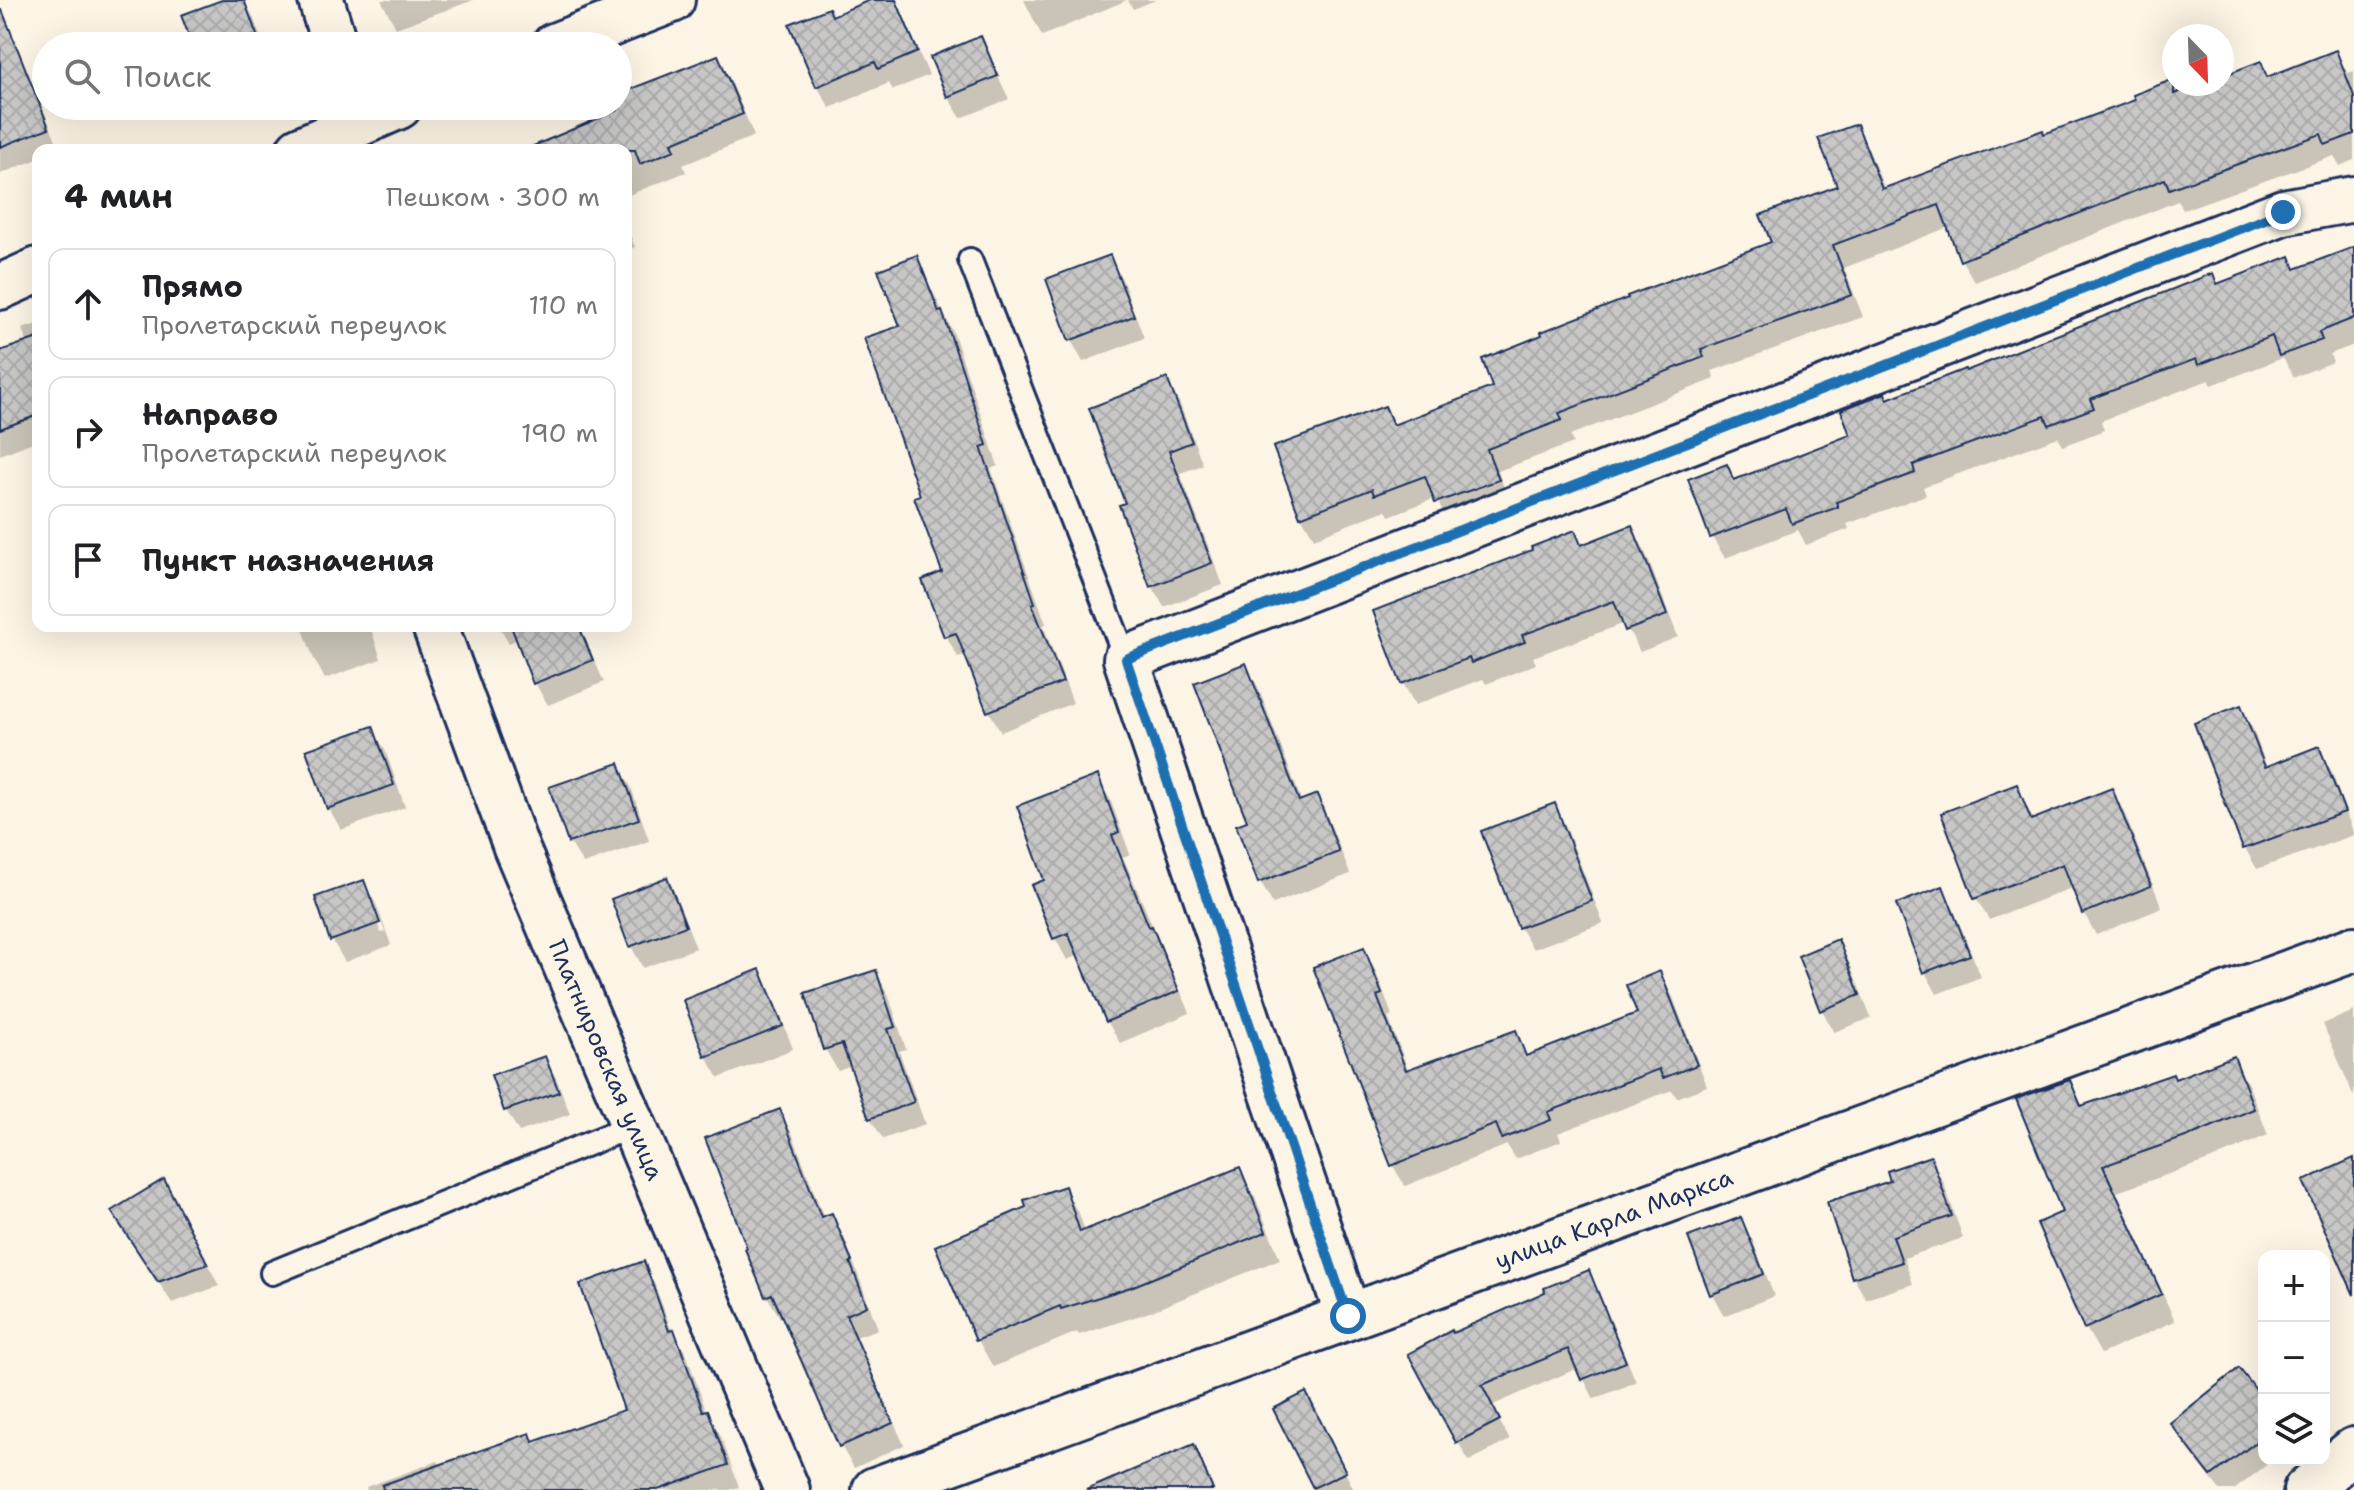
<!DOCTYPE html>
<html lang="ru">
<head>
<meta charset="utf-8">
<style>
	:root { --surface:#fff; --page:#f2f2f2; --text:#202124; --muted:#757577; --line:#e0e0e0 }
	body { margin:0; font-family:"Shantell Sans",sans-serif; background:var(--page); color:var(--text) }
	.controls { position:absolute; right:24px; bottom:24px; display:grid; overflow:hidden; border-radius:16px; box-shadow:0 8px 32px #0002 }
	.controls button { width:72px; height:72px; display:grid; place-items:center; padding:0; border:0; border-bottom:2px solid var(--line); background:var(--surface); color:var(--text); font:40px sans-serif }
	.compass { position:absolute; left:2162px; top:24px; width:72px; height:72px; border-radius:50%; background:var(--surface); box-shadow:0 8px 32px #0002; rotate:157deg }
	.stop { position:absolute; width:24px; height:24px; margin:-18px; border:6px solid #1f6fb2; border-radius:50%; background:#fff }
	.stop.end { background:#1f6fb2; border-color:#fff; box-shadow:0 2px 8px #0008 }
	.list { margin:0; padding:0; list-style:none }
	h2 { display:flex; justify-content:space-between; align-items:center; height:104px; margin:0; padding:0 32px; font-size:34px }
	h2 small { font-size:26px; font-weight:400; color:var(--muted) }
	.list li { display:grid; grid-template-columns:52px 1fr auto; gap:24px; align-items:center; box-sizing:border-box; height:112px; margin:0 16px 16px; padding:0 16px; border:2px solid var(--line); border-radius:16px }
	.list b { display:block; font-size:30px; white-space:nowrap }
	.list p { margin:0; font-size:26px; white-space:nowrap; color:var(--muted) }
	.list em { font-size:26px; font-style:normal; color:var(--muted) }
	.icon { flex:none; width:44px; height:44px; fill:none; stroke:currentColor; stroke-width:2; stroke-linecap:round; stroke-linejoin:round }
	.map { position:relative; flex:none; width:2354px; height:1490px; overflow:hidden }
	.search { position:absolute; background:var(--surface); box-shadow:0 8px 32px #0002; left:32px; top:32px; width:600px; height:88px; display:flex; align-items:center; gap:20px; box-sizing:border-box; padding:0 28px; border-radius:44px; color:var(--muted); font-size:30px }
	.panel { position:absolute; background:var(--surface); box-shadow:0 8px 32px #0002; left:32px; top:144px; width:600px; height:488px; border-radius:16px }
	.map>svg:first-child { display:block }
	.shadow { fill:#0003; fill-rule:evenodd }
	.building { fill:url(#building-cross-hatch); stroke:#1b2f5e; stroke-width:2 }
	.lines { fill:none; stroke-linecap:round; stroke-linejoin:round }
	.lane-casing { stroke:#1b2f5e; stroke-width:28 }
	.street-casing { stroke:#1b2f5e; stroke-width:50 }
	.secondary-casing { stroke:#1b2f5e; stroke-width:50 }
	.lane { stroke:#fcf5e5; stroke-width:22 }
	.street { stroke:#fcf5e5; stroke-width:44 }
	.secondary { stroke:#fcf5e5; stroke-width:44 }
	.route { stroke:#1f6fb2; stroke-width:10 }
	.labels { text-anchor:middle; stroke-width:6; stroke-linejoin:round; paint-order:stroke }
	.street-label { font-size:24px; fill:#1b2f5e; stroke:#fcf5e5 }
</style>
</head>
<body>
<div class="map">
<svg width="2354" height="1490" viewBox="0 0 2354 1490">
	<defs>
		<pattern id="building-cross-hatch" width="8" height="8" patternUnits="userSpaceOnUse" patternTransform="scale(2)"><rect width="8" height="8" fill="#c8c7c6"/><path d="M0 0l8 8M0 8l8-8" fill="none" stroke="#ababac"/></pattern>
	</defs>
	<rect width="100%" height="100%" fill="#fcf5e5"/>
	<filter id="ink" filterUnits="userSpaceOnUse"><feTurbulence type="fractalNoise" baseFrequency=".0125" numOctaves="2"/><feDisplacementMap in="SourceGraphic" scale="16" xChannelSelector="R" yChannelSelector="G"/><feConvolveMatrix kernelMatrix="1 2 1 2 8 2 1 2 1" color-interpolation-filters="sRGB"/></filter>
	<g filter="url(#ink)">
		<!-- shadow -->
		<g class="shadow">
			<polygon points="228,0 244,0 253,17 264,46 195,46"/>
			<polygon points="381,0 474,0 396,28"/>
			<polygon points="875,0 895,0 929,75 893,90 889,83 830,108 817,86 832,17"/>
			<polygon points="1024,0 1127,0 1042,36"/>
			<polygon points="1128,0 1156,0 1133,9"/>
			<polygon points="980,39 1009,99 961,118 948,97 933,58"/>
			<polygon points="2336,53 2348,73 2354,71 2354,160 2340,166 2334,156 2183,210 2178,201 1975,282 1962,261 1949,227 1844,268 1863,317 1712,371 1715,379 1570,435 1573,443 1498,471 1509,502 1450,524 1436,498 1389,516 1386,510 1314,538 1301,516 1275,448 1384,408 1395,426 1495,388 1773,243 1839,188 1856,126 1868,148 1885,190 2044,136 2137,101 2174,82 2182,93 2205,84 2222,84 2222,78 2260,63 2269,78"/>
			<polygon points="718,57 730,79 754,136 683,165 686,172 626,196 626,150 529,150 620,111 618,96"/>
			<polygon points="24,70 36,92 60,150 38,150 38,159 0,174 0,79"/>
			<polygon points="626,226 635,247 626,251"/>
			<polygon points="2354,249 2354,345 2330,354 2333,362 2294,377 2283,358 2212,385 2209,380 2101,421 2104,430 2063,446 2058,437 1923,487 1926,495 1847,524 1849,529 1806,545 1798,530 1725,558 1712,537 1726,466 1736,482 1853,436 1888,401 2217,285 2296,271"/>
			<polygon points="1109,257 1122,279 1144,338 1083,362 1071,340"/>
			<polygon points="916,258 954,334 998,466 991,469 1046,624 1043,625 1073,703 1001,732 989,711 967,654 958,657 946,636 925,581 945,574 923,496 902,327"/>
			<polygon points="38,324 38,440 0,455 0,354 28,344 22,329"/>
			<polygon points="1166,380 1179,402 1203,465 1180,473 1223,585 1164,607 1152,586 1128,504"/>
			<polygon points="1632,528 1644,549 1678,637 1640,652 1625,623 1533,657 1536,664 1486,684 1483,679 1415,705 1403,683 1535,551 1574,532 1582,547"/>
			<polygon points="302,626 370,626 381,659 325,679 313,657"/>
			<polygon points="499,626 579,626 604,682 548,705 535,683 518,639 509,643"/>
			<polygon points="1246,665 1258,687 1302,802 1316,797 1328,818 1350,874 1273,904 1260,882 1239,826 1249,822"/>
			<polygon points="2240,708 2253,729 2267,768 2318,748 2331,770 2354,835 2257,869 2245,848"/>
			<polygon points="372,728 385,750 405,807 341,830 329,808"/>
			<polygon points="618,765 631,787 649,841 583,864 570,842"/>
			<polygon points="1097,778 1110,799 1130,854 1123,857 1190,1013 1120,1043 1107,1021 1079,955 1067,960 1055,938 1047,881"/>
			<polygon points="2016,786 2034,821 2112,791 2124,812 2162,908 2096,935 2084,913 2074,887 1989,920 1976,898 1943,815"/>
			<polygon points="1554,805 1566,827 1603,923 1533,949 1520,928 1484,832"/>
			<polygon points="666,880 678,901 696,948 643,968 631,946 613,900"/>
			<path d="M363,882L376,904L391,945L345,962L332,940ZM370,903H374L385,932L381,933Z"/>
			<polygon points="1942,888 1954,910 1981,977 1937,994 1925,972 1898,905"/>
			<polygon points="1837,942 1850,964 1871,1018 1834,1032 1822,1010"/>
			<polygon points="1363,950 1375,970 1392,1015 1388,1017 1409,1072 1515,1033 1528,1057 1640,1014 1660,974 1672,995 1707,1086 1677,1098 1672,1090 1558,1133 1561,1141 1516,1159 1507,1145 1405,1186 1393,1166 1316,968"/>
			<polygon points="759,972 772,994 793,1049 719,1078 706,1056"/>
			<polygon points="876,972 888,994 906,1049 899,1051 925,1124 883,1139 870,1118 852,1066 838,1071 825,1049"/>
			<polygon points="2354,1011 2354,1097 2323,1024"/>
			<polygon points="545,1058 557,1080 570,1114 519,1132 506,1110 494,1076"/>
			<polygon points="2233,1058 2248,1084 2268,1135 2209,1160 2117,1192 2175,1321 2101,1354 2086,1328 2065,1213 2069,1082 2083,1107 2175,1081"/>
			<polygon points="779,1112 792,1133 824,1218 831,1215 844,1237 878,1329 856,1337 904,1445 854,1468 841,1446 782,1317 780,1318 767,1296 747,1250"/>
			<polygon points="1930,1159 1943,1181 1963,1238 1904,1258 1913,1284 1866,1299 1853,1277 1893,1183"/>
			<polygon points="1240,1170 1255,1197 1280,1259 1147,1313 1079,1335 1077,1332 993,1367 978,1340 1029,1208 1064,1188 1080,1216 1085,1232"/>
			<polygon points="176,1203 219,1286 172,1303 127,1233"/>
			<polygon points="1740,1220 1753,1241 1774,1296 1724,1316 1712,1294"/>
			<polygon points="643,1263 655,1285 672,1332 686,1353 707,1413 720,1434 739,1487 730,1490 367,1490 366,1487 438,1461 441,1466 534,1444 626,1411"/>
			<polygon points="1588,1272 1599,1292 1636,1382 1594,1399 1578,1368 1491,1406 1510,1440 1469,1461 1458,1442 1453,1335"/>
			<polygon points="2264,1404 2264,1460 2273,1460 2234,1490 2220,1490 2185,1445 2172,1423"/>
			<polygon points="1276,1410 1318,1417 1354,1490 1316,1490"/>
			<polygon points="1193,1446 1214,1490 1085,1490 1114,1476 1116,1479"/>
		</g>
		<!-- building -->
		<g class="building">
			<polygon points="222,0 244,0 261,46 193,46 181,15"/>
			<polygon points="870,0 896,0 918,52 878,69 875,62 816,87 789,24 829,8 832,16"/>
			<polygon points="0,10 2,10 49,128 0,147"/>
			<polygon points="981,36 998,76 947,97 930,57"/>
			<polygon points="2336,50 2354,96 2354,134 2325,145 2321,134 2169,189 2165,179 1960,261 1939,205 1833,245 1852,295 1701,349 1704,357 1559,413 1562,420 1487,449 1499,480 1435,503 1425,476 1374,495 1372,489 1300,517 1273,447 1385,406 1393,425 1492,387 1482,359 1542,335 1541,332 1628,298 1627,296 1771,242 1760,215 1837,186 1818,138 1857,124 1882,189 2043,130 2044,134 2135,100 2133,95 2174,79 2174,94 2200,84 2222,84 2222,76 2261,61 2267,77"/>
			<polygon points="718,55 743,114 672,143 675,150 640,164 635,150 524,150 618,110 618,94"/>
			<polygon points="2354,247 2354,318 2319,332 2322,340 2279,356 2272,336 2198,365 2196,359 2090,399 2094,408 2049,425 2045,416 1913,465 1915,473 1836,502 1838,507 1792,524 1786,509 1710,538 1688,479 1727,464 1734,480 1850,435 1841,410 1885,393 1887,399 1965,369 1966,371 2213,273 2217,284 2290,256 2295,269"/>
			<polygon points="917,255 939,312 942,311 961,366 987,445 981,447 1035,603 1032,604 1063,682 987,712 956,633 944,637 922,580 942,572 914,497 920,495 864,338 900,326 878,270"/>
			<polygon points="1110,255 1134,316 1069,341 1046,279"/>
			<polygon points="38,338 38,415 0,429 0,351"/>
			<polygon points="1167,378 1192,442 1169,451 1212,563 1150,587 1119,505 1125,503 1089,408"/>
			<polygon points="1632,525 1667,615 1625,631 1614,601 1522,635 1525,642 1471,663 1469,658 1401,684 1373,611 1532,550 1531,547 1575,530 1581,545"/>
			<polygon points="511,626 579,626 593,660 533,684"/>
			<polygon points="1246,663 1299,801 1317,794 1339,852 1258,883 1236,825 1247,821 1194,683"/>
			<polygon points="2241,705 2265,767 2319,746 2345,812 2243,849 2194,723"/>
			<polygon points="373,726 394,785 327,809 306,750"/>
			<polygon points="619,763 639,819 568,843 549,787"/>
			<polygon points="1098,775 1119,832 1112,835 1149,927 1152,926 1179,991 1106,1022 1068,933 1053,939 1031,885 1044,880 1017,806"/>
			<polygon points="2017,784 2031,820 2112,788 2151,886 2082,914 2063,864 1974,899 1941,813"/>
			<polygon points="1555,803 1592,901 1518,928 1481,831"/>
			<polygon points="667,877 686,926 629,947 611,899"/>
			<polygon points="364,880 380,923 330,941 315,897"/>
			<polygon points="1943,886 1970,955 1923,973 1896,904"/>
			<polygon points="1838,939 1860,995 1820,1011 1798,956"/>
			<polygon points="1364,947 1382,994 1377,996 1406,1070 1516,1030 1526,1056 1637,1013 1626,985 1660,971 1697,1065 1663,1078 1659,1069 1548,1112 1551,1120 1502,1139 1496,1124 1391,1166 1313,967"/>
			<polygon points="760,969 783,1026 705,1057 683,1000"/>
			<polygon points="876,970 895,1027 888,1029 914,1102 869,1119 842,1044 823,1050 805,993"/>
			<polygon points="545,1056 559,1092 504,1111 491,1075"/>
			<polygon points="2234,1056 2254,1109 2194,1134 2103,1166 2162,1294 2084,1329 2037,1223 2062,1212 2016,1099 2070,1080 2081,1106 2173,1074 2175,1079"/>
			<polygon points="780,1109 821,1217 832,1213 852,1261 850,1262 867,1306 846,1315 893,1423 839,1447 772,1294 765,1297 745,1249 747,1248 705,1138"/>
			<polygon points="1931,1156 1952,1216 1893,1236 1902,1262 1852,1278 1827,1202 1890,1181 1887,1171"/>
			<polygon points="2354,1158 2354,1295 2303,1181"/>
			<polygon points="1240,1167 1266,1232 1131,1287 1061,1309 1060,1306 976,1341 935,1246 1026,1207 1024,1200 1065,1186 1080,1232"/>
			<polygon points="164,1179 208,1264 158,1282 111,1211"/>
			<polygon points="1741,1217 1764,1274 1710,1295 1688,1237"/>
			<polygon points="644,1261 669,1331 674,1329 703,1411 708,1410 728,1465 658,1490 383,1490 382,1485 530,1433 533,1442 624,1410 580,1284"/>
			<polygon points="1589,1270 1626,1362 1581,1380 1568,1349 1482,1385 1500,1420 1456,1443 1408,1354 1452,1330 1453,1333 1545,1292 1544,1288"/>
			<polygon points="2239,1368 2264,1400 2264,1436 2211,1476 2170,1423"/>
			<polygon points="1306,1392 1346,1472 1313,1488 1273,1409"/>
			<polygon points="1194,1444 1213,1490 1086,1490"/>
		</g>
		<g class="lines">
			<defs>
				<g id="lane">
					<polyline points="970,260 1126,659"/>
					<polyline points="272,1273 634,1125"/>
				</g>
				<g id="street">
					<polyline points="321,0 335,46"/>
					<polyline points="554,46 672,0"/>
					<polyline points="299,150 399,106"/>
					<polyline points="0,287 38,270"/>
					<polyline points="435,626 516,847 787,1490"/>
					<polyline points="1348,1316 1126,659 2283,212 2354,199"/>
					<polyline points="2306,1490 2354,1450"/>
				</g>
				<polyline id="secondary" points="875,1490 2354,949"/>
			</defs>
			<!-- lane casing -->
			<use href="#lane" class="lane-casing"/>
			<!-- street casing -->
			<use href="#street" class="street-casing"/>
			<!-- secondary casing -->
			<use href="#secondary" class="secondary-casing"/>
			<!-- lane -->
			<use href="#lane" class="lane"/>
			<!-- street -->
			<use href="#street" class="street"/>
			<!-- secondary -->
			<use href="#secondary" class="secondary"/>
		</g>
	</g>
	<g class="lines" filter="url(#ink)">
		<!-- route -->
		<polyline class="route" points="1348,1316 1126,659 2283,212"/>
	</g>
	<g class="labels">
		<!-- street labels -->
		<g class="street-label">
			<text transform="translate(606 1060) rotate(67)" y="8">Платнировская улица</text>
			<text transform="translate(1614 1219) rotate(-20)" y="8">улица Карла Маркса</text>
		</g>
	</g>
</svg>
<div class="controls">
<button>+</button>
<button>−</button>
<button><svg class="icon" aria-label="layers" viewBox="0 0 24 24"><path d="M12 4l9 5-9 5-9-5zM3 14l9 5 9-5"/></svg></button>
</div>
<svg class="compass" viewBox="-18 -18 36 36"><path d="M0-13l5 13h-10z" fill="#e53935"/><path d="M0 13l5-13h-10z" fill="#757577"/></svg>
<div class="stop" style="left:1348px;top:1316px"></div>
<div class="stop end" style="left:2283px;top:212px"></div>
<div class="search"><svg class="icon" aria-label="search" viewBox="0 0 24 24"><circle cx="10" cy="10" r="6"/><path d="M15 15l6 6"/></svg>Поиск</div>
<section class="panel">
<h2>4 мин<small>Пешком · 300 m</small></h2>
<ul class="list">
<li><svg class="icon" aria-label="ahead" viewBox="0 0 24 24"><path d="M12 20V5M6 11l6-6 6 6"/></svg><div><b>Прямо</b><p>Пролетарский переулок</p></div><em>110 m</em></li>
<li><svg class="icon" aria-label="right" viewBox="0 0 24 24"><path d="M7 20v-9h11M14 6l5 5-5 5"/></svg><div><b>Направо</b><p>Пролетарский переулок</p></div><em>190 m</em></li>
<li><svg class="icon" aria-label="arrive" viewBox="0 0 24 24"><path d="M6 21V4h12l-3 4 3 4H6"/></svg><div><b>Пункт назначения</b></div></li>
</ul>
</section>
</div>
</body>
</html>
